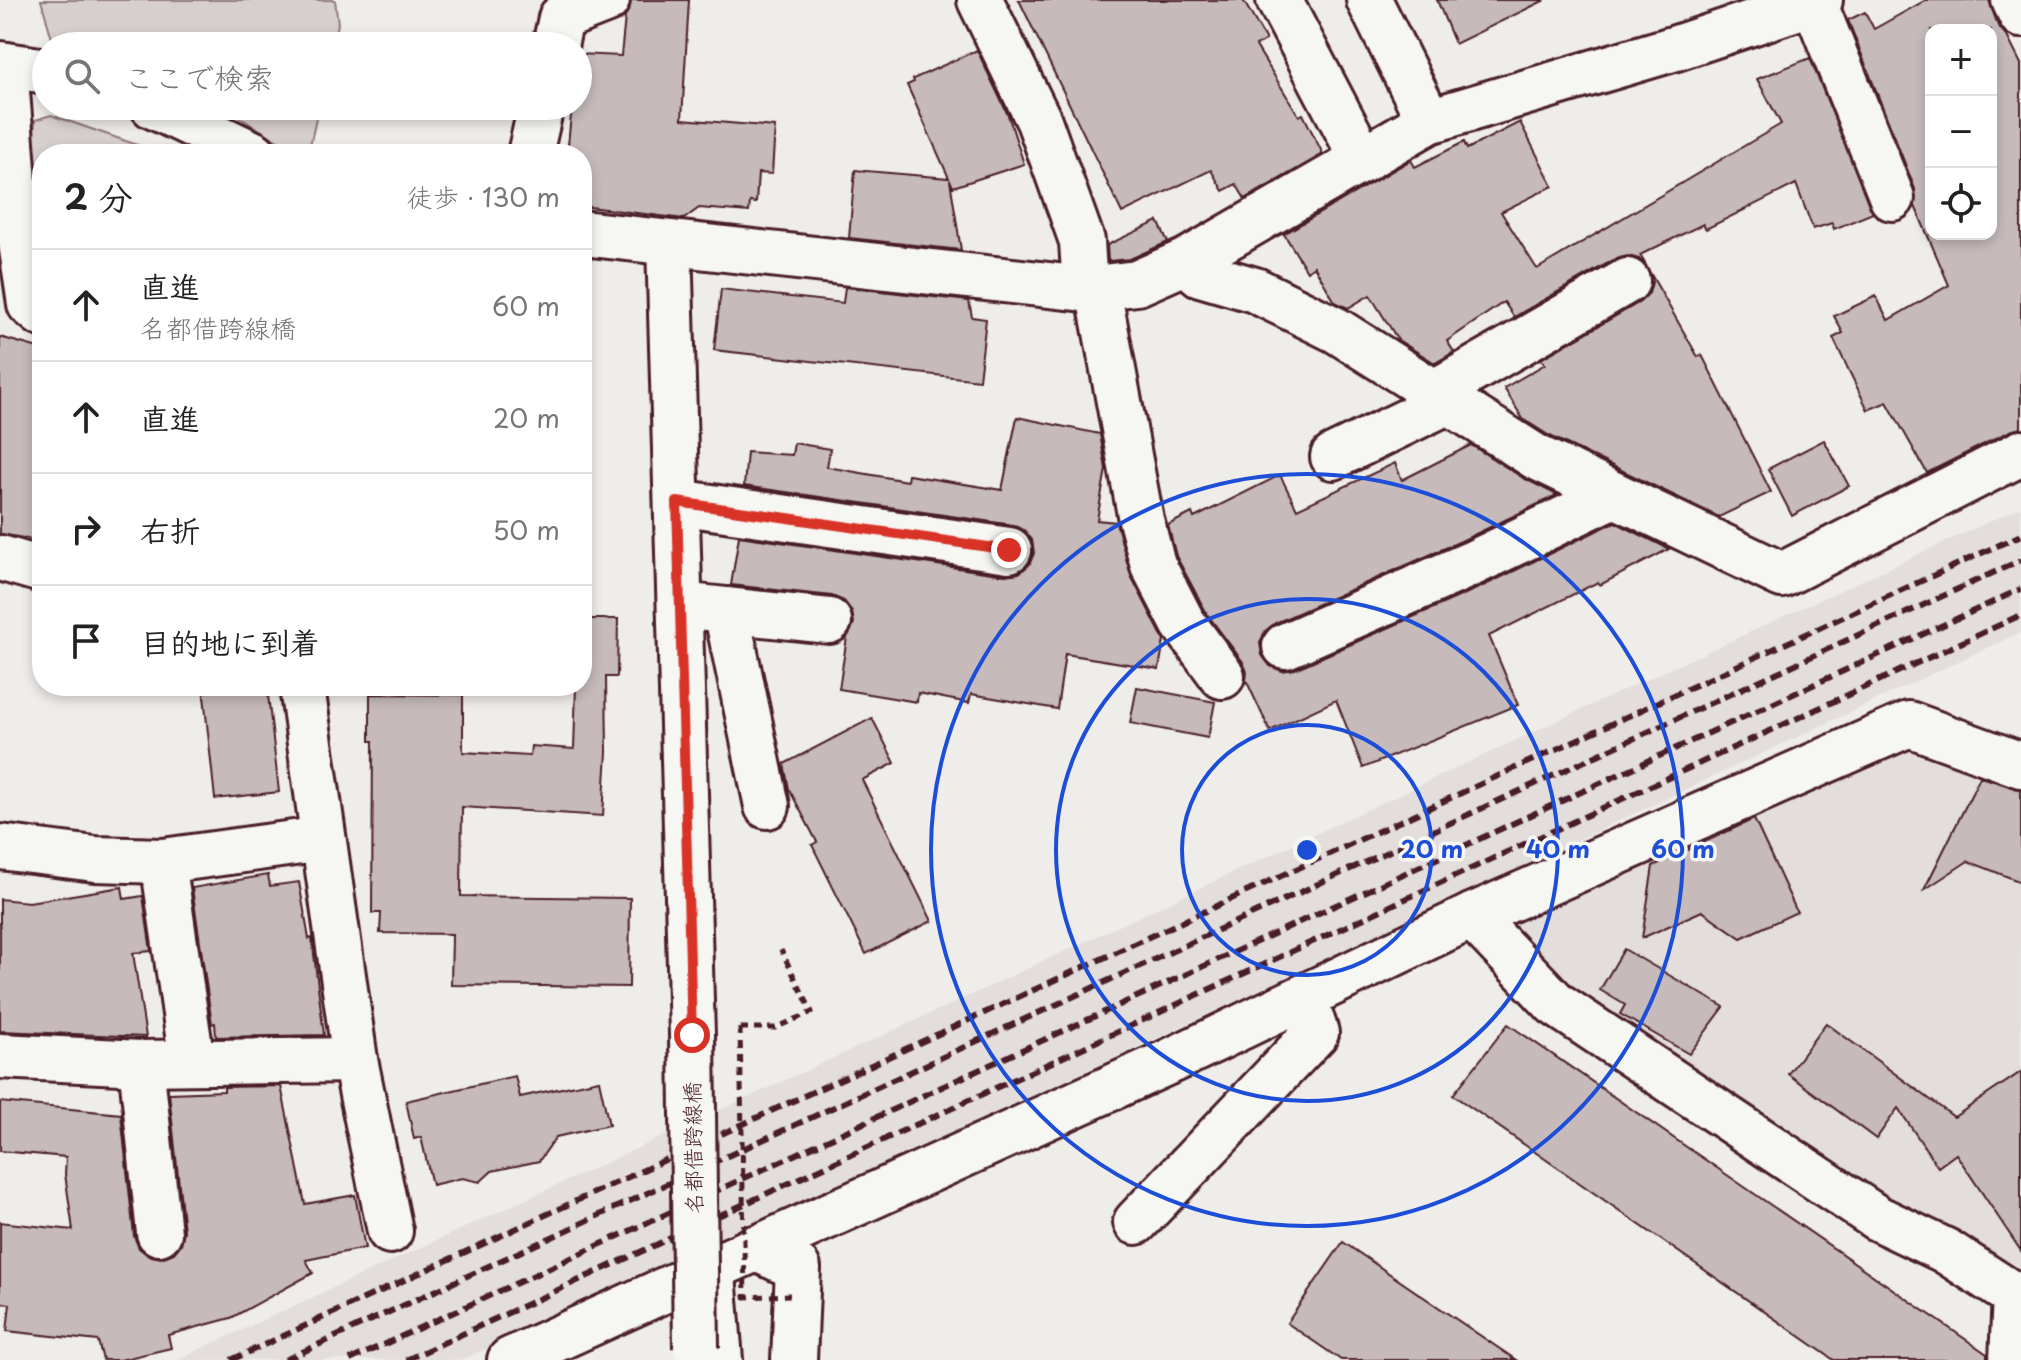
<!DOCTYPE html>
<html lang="ja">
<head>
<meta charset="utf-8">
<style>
	:root { --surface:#fff; --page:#f2f2f2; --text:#222; --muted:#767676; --line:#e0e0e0 }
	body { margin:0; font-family:"Playpen Sans","Klee One",sans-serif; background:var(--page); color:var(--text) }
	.controls { position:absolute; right:24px; top:24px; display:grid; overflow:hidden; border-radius:16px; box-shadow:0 4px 12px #0003 }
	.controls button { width:72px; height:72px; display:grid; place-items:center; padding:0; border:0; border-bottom:2px solid var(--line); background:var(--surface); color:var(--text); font:40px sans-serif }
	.stop { position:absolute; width:24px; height:24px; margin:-18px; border:6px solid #d93025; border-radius:50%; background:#fff }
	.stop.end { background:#d93025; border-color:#fff; box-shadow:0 2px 8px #0008 }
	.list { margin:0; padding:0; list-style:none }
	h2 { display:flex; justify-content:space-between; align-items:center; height:104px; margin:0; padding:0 32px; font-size:34px }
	h2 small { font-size:26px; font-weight:400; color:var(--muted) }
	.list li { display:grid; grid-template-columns:52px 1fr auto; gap:24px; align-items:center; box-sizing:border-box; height:112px; padding:0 32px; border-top:2px solid var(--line) }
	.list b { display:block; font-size:30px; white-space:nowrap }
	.list p { margin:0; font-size:26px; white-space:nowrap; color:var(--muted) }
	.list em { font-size:26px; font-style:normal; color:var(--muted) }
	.icon { flex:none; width:44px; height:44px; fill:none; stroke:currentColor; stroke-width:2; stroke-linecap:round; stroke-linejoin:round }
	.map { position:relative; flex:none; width:2021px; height:1360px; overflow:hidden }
	.search { position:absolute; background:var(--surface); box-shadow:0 4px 12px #0003; left:32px; top:32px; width:560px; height:88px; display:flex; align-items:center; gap:20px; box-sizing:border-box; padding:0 28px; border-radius:44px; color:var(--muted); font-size:30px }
	.panel { position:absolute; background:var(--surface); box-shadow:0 4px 12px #0003; left:32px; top:144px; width:560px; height:552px; border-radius:32px }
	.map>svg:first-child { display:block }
	.built { fill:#e3dedc }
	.green { fill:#d7cfce; stroke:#90777c; stroke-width:2 }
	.building { fill:#c6babb; stroke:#4a1f2b; stroke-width:2; fill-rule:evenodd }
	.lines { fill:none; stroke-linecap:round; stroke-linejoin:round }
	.minor-casing { stroke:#4a1f2b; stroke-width:50 }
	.path { stroke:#4a1f2b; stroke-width:5; stroke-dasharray:8 6; stroke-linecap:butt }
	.minor { stroke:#f6f6f2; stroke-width:44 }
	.rail { stroke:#4a1f2b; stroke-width:6; stroke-dasharray:12 6; stroke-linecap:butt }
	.minor-bridge-casing { stroke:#4a1f2b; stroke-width:50; stroke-linecap:butt }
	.path-bridge { stroke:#4a1f2b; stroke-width:5; stroke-dasharray:8 6; stroke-linecap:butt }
	.minor-bridge { stroke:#f6f6f2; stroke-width:44 }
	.route { stroke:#d93025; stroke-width:10 }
	.ring { fill:none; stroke:#1d4ed8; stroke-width:4 }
	.labels { text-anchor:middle; stroke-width:7; stroke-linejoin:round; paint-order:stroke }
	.street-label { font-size:22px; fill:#4a1f2b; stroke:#f6f6f2 }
	.centre { fill:#1d4ed8; stroke:#f6f6f2; stroke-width:4 }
	.ring-label { font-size:24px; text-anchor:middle; font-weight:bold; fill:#1d4ed8; stroke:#f6f6f2; stroke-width:7; stroke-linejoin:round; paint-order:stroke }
</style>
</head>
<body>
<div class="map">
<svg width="2021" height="1360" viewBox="0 0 2021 1360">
	<rect width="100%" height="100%" fill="#efedea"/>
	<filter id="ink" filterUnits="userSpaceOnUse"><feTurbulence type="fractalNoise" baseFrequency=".0125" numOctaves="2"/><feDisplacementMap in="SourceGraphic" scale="16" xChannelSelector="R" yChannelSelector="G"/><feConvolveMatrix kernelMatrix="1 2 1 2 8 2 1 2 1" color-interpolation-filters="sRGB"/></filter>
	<g filter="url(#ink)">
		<!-- built -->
		<g class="built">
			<polygon points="2021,507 2021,632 904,1157 462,1360 176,1360 960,1000 1576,712"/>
			<polygon points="1913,735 2021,775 2021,1278 1902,1211 1546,972 1511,943 1510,917"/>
		</g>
		<!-- green -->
		<g class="green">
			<polygon points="41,0 335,0 338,24 333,46 54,46"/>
			<polygon points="221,106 319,106 308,154 299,154"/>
			<polygon points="51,115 163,154 42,154 42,254 30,195 35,120"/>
		</g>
		<!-- building -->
		<g class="building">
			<polygon points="631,0 689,0 682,119 775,127 772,174 758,173 756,203 750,202 749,212 699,208 684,219 582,206 582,154 567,154 572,106 578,106 578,54 621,56 625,17"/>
			<polygon points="1019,0 1243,0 1266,40 1256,46 1299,116 1303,114 1323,154 1245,199 1236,184 1223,191 1211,170 1122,213"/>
			<polygon points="1437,0 1545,0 1455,44"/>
			<path d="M1926,0H1989L1998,26L2007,36L2021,64V428L2010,431L1927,473L1887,402L1868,410L1833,338L1843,333L1834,316L1876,296L1888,320L1949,285L1915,206V189L1848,20L1865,12L1874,29ZM1931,30H1991V234H1931Z"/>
			<polygon points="977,50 1008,115 1024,164 953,187 950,180 961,250 849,238 855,170 949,178 907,85 914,82 913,79"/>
			<polygon points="1810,58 1873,213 1834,229 1832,223 1813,229 1796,184 1706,229 1703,224 1640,255 1647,267 1639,259 1628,256 1615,259 1514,317 1504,302 1447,341 1454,352 1435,363 1398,340 1370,295 1348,308 1335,302 1314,266 1307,271 1284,234 1411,160 1415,167 1464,142 1467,149 1520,122 1553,186 1501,212 1537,269 1781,124 1757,79"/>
			<polygon points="1158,221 1168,242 1130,259 1108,261 1107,245"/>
			<polygon points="1649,271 1698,357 1702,355 1771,492 1719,517 1548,435 1523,419 1504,388 1545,364 1541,359 1640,302 1649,293 1652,282"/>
			<polygon points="845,287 969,301 972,317 986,319 979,380 714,350 721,289 843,303"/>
			<polygon points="0,337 42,349 42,541 0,534"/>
			<polygon points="1017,417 1100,434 1106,469 1097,520 1116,522 1131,576 1164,640 1159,669 1065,654 1057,709 971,694 969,703 918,693 917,702 839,689 847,637 854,623 852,612 844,601 832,596 731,585 739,536 1005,575 1019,573 1029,565 1034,553 1032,540 1025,531 1013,525 744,486 747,452 792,455 794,443 830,449 827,467 907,481 908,475 1002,490"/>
			<polygon points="1824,440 1849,486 1792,516 1768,469"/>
			<polygon points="1471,445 1523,478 1557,495 1461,541 1275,623 1265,631 1260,643 1262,655 1270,666 1282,671 1295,669 1481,587 1615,522 1669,549 1600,585 1598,582 1489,636 1518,705 1363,768 1336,700 1270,731 1246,680 1247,672 1243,662 1207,614 1176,556 1168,525 1192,513 1194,518 1280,475 1297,509 1395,463 1402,480"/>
			<polygon points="582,619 618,619 617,677 606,677 607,752 603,816 462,807 461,896 630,898 629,987 451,985 452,934 380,933 381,913 372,913 373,741 370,741 370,694 463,695 463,752 530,756 531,746 574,749 576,686 582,686"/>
			<polygon points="203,686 267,686 279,792 215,799"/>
			<polygon points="1137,687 1215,702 1208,738 1130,723"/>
			<polygon points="872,718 895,763 862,780 932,921 866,954 812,845 817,842 789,789 784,764"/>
			<polygon points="1980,777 2021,789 2021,882 1968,861 1924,890"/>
			<polygon points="1754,819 1797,912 1741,938 1702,911 1642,938 1653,866"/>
			<polygon points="268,875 270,886 299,882 309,939 312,938 324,1035 216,1037 215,1023 212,1024 192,888"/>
			<polygon points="122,887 124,899 143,896 151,951 133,953 146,1037 0,1031 0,899 29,902"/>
			<polygon points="1624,949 1724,1007 1689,1054 1620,1014 1625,1005 1600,990"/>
			<polygon points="1826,1023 1954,1117 2021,1072 2021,1251 1956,1154 1938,1167 1898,1108 1876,1139 1788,1074"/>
			<polygon points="1508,1024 1987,1354 1987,1360 1834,1360 1453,1095"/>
			<polygon points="515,1076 520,1097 599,1080 609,1125 556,1137 539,1161 492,1171 480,1182 462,1178 432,1185 421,1137 414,1139 406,1101"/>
			<polygon points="281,1086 305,1204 355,1195 365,1248 306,1260 313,1273 231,1318 168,1335 171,1348 120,1360 103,1360 98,1341 7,1331 10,1304 0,1303 0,1222 73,1230 65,1174 66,1157 0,1151 0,1102 121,1114 134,1236 139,1248 148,1255 161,1258 174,1253 181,1244 184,1231 169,1093 224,1091 224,1087"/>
			<polygon points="1343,1242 1516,1360 1341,1360 1287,1323"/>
		</g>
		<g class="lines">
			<defs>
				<g id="minor">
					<polyline points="980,0 1039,121 1082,241 1085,289"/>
					<polyline points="1279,0 1363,160"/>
					<polyline points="1369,0 1429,121"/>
					<polyline points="2014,0 2021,15"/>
					<polyline points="1814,2 1892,198"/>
					<polyline points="555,46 561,18 607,0"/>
					<polyline points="0,64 46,71"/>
					<polyline points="5,65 16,208 30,304 42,314"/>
					<polyline points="153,106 254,154"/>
					<polyline points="530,154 541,106"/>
					<polyline points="582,233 1085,289 1137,283 1187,261 1429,121 1676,48 1820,0"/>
					<polyline points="669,243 692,1035"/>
					<polyline points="1187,261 1200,274 1255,290 1336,330 1536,457 1782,575 2021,453"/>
					<polyline points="1098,289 1141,520 1153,565 1183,623 1222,676"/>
					<polyline points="1435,392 1627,281"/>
					<polyline points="1333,457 1449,401"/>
					<polyline points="677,502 1009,550"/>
					<polyline points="0,558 42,570"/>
					<polyline points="698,607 829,621"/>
					<polyline points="726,610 767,806"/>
					<polyline points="1285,646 1471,564 1614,495"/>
					<polyline points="303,694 355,1060 390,1231"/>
					<polyline points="0,847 95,859 163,861 323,839"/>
					<polyline points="163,861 192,1062"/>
					<polyline points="1472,916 1556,1004 1877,1218 1946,1251 2015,1296 2012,1360"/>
					<polyline points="0,1056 141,1063 355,1060"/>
					<polyline points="141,1063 159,1233"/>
					<polyline points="1136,1222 1316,1033 1304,997"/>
					<polyline points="755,1248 798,1268 794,1360"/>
					<polyline points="713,1275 720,1360"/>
					<polyline points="510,1360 1166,1063 1472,916 1909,724 2021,765"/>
				</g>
			</defs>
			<!-- minor casing -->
			<use href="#minor" class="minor-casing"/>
			<!-- path -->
			<polyline class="path" points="740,1028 775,1028 812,1012 781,950"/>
			<!-- minor -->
			<use href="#minor" class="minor"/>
			<!-- rail -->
			<g class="rail">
				<polyline points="231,1360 2021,535"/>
				<polyline points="285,1360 2021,560"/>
				<polyline points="350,1360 2021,589"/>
				<polyline points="406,1360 2021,615"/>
			</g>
			<defs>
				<polyline id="minor-bridge" points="692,1035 696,1348"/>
			</defs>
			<!-- minor-bridge casing -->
			<use href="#minor-bridge" class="minor-bridge-casing"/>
			<!-- path-bridge -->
			<polyline class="path-bridge" points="740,1028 745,1297 790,1295"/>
			<!-- minor-bridge -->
			<use href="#minor-bridge" class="minor-bridge"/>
		</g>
	</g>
	<g class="lines" filter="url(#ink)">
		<!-- route -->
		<polyline class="route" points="692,1035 677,502 1009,550"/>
	</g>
	<!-- distance rings -->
	<g class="ring">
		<circle cx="1307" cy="850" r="125"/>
		<circle cx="1307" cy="850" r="251"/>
		<circle cx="1307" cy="850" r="376"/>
	</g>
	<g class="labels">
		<!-- street labels -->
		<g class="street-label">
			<text transform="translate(693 1148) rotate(-91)" y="8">名都借跨線橋</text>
		</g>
	</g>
	<circle cx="1307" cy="850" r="12" class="centre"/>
	<g class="ring-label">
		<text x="1432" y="858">20 m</text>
		<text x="1558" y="858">40 m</text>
		<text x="1683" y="858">60 m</text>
	</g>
</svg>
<div class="controls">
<button>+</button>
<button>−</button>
<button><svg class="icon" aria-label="locate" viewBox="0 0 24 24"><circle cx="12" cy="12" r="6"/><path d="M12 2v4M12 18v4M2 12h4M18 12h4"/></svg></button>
</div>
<div class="stop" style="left:692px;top:1035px"></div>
<div class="stop end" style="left:1009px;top:550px"></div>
<div class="search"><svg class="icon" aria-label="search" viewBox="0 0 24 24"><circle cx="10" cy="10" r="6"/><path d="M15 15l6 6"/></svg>ここで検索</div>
<section class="panel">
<h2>2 分<small>徒歩 · 130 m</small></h2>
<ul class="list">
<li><svg class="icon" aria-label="ahead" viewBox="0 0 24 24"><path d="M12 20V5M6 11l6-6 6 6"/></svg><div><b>直進</b><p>名都借跨線橋</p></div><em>60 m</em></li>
<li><svg class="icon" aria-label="ahead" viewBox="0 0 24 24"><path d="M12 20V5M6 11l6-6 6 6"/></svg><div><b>直進</b></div><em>20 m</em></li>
<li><svg class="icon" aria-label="right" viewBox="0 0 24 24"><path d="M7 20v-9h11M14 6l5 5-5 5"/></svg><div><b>右折</b></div><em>50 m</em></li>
<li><svg class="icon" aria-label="arrive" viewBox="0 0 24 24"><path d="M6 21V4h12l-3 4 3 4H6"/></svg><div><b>目的地に到着</b></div></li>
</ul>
</section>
</div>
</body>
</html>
